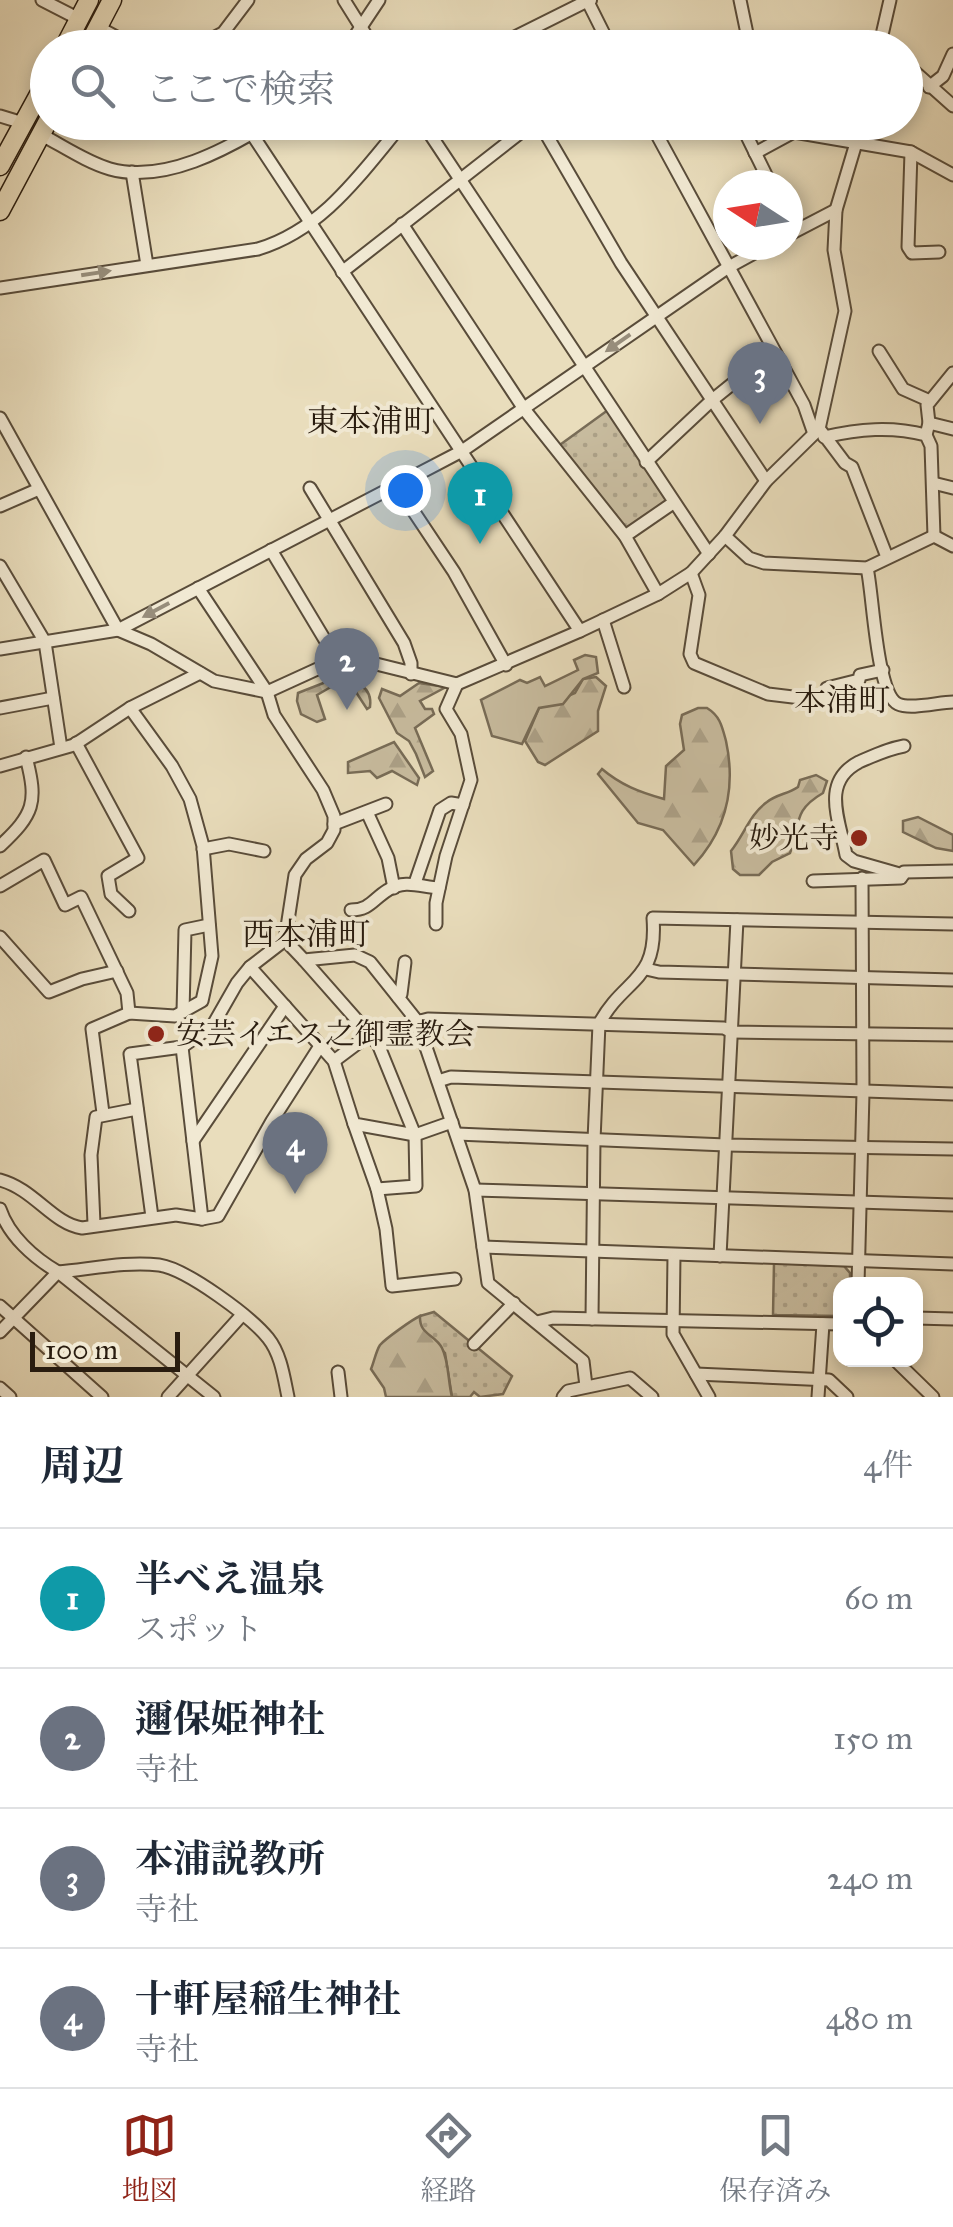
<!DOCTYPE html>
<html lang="ja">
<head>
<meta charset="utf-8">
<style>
	:root { --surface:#fff; --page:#f6f6f7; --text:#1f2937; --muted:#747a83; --line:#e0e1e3; --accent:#8f2418 }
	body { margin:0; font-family:"IM FELL Great Primer","Noto Serif JP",serif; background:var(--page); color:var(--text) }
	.controls { position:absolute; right:30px; bottom:30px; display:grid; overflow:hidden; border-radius:20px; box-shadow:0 5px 15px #0003 }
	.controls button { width:90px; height:90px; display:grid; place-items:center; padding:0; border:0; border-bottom:2px solid var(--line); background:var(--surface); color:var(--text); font:50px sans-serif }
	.compass { position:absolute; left:713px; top:170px; width:90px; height:90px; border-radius:50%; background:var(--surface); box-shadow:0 5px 15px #0003; rotate:282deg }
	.scale { position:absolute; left:30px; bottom:25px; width:150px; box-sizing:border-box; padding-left:10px; border:5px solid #291c0f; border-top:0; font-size:28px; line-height:35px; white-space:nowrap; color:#291c0f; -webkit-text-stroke:8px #f1e9d3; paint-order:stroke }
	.you { position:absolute; left:405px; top:490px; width:35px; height:35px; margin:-25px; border:8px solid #fff; border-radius:50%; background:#1a73e8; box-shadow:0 0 0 15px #1a73e833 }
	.badge { display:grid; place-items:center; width:65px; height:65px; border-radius:50%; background:var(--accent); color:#fff; font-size:32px; font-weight:700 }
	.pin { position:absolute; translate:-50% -82px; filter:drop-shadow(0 2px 5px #0008) }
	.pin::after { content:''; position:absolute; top:52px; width:35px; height:30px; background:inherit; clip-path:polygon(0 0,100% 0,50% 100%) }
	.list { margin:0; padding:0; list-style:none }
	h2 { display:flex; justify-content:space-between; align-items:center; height:130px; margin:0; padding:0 40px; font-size:42px }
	h2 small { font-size:32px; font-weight:400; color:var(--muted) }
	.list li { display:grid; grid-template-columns:65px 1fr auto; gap:30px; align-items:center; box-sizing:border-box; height:140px; padding:0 40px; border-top:2px solid var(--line) }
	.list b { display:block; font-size:38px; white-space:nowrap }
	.list p { margin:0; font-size:32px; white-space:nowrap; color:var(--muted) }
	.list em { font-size:32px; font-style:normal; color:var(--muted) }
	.icon { flex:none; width:55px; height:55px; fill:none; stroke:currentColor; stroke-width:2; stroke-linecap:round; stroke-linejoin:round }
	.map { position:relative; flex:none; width:953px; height:1397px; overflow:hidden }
	.search { position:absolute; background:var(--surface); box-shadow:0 5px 15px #0003; left:30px; right:30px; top:30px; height:110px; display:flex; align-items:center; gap:25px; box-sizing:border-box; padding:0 35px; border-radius:55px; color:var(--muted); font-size:38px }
	.sheet { height:690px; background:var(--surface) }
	nav { display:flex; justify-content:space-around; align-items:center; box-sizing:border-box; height:140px; border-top:2px solid var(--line); background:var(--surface); font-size:28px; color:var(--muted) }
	nav a { display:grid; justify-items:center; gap:5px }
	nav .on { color:var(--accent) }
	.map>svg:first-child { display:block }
	.grass { fill:url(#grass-dots); stroke:#786c57; stroke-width:2.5 }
	.forest { fill:url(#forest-firs); stroke:#786c57; stroke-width:2.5 }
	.garden { fill:#c8bc9f; stroke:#786c57; stroke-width:2.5 }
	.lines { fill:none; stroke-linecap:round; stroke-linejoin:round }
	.minor-casing { stroke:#594c3a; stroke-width:15 }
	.tertiary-casing { stroke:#594c3a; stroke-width:18 }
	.trunk-casing { stroke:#291c0f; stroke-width:21 }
	.minor { stroke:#f1e9d3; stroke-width:11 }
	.tertiary { stroke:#f1e9d3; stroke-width:14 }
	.trunk { stroke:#e9ddbc; stroke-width:18 }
	.oneway { fill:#978d7b }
	.poi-dot { fill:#8f2418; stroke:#f1e9d3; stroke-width:4 }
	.labels { text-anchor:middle; stroke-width:8; stroke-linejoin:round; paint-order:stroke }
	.poi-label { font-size:30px; fill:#291c0f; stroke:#f1e9d3; text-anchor:end }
	.neighbourhood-label { font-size:32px; fill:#291c0f; stroke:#f1e9d3 }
</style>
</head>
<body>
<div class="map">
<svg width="953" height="1397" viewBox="0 0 953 1397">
	<defs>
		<pattern id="grass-dots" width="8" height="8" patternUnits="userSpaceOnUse" patternTransform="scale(2.5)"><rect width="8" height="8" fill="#c8bc9f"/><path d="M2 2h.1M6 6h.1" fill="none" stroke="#aca188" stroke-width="1.8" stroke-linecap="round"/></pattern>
		<pattern id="forest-firs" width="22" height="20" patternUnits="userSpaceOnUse" patternTransform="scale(2.5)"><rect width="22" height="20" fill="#c8bc9f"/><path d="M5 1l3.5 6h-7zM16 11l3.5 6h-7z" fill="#aca188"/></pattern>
	</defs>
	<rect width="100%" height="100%" fill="#e9ddbc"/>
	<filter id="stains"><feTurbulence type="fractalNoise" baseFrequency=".002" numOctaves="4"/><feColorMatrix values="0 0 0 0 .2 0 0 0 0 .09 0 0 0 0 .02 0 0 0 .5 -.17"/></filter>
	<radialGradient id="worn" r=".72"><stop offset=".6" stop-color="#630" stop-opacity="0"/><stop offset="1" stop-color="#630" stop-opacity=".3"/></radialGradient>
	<!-- grass -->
	<g class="grass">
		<polygon points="608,410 666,499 665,505 627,530 557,447"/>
		<polygon points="774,1263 844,1266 850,1273 850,1284 840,1284 840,1316 773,1315"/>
		<polygon points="434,1312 512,1376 503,1394 480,1397 474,1392 470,1397 452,1397 445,1353 419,1325 420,1316"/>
	</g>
	<!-- forest -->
	<g class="forest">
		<polygon points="596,677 606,686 598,711 598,731 545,765 538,762 525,741 539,708 575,693 583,679"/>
		<path d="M336,678C355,680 373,686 370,707L367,709L354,689L336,684L317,695L325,719L317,722L301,714L297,701L298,693Z"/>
		<polygon points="419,683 446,687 420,701 425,709 432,709 434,714 415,728 433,771 425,777 416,754 409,741 397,733 379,698 382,689 400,696"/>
		<path d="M698,708H707C720,716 722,726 726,741C736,788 727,829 694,865L663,830L638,823L598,774L602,769C621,785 639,792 664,799L666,766L684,750L680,724L682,715Z"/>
		<polygon points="394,742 419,778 417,785 392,771 377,778 370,771 348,773 348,762"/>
		<path d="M816,775L827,781L823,793C792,811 801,824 790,853L772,862L759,875H740L733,869L731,851C744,835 750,814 767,802C777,794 788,794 798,787L800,780Z"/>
		<polygon points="918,817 953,835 953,851 936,848 903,832 903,821"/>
		<path d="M420,1316C419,1335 435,1334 442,1348C449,1362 448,1382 452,1397H386L384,1388L371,1369C374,1362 376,1351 380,1345C385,1339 413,1319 420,1316Z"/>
	</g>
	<!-- garden -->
	<polygon class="garden" points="585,655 596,657 598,673 583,679 563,704 539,708 522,744 492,736 481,700 520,680 527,683 540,677 545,686 578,670 574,660"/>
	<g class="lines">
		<defs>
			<g id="minor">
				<polyline points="42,0 79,19"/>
				<polyline points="344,0 374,48"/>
				<polyline points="587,0 611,48"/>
				<polyline points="740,0 750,48"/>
				<polyline points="98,27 137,48"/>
				<polyline points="194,48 223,33 248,0"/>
				<polyline points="347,48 379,0"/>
				<polyline points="493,48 587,1"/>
				<polyline points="731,48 747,43"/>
				<polyline points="879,48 890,0"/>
				<polyline points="906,64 953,106"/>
				<polyline points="929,87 943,76 953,54"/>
				<polyline points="0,116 23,123"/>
				<polyline points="244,122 580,631"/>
				<polyline points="422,122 709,554"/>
				<polyline points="539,122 621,263 766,481"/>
				<polyline points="650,122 804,405 813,431"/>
				<polyline points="740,122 771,185"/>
				<polyline points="789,122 794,132 911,152 953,175"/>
				<path d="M40,134C63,146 86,162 110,169C164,184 227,149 271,122"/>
				<polyline points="911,152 908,247 912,253 939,252"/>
				<polyline points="755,153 794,132"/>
				<polyline points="132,172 147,265"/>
				<polyline points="402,224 524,409 625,536 658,594"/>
				<polyline points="788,235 836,210"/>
				<polyline points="342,272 534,122"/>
				<path d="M0,288L258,249C324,229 361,173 404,122"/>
				<polyline points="879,351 903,389 930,401"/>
				<polyline points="0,418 118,630 151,644 214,681 267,692 337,660 356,659 457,684 580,631 658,594 691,573 725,536 766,481 819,429 845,311 834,250 836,210 856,143 858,122"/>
				<polyline points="929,423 953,429"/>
				<polyline points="821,431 845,463 852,467 887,557"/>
				<polyline points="926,435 929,423 927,405 953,373"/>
				<path d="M824,437C859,429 891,426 926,435L931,446L934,536"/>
				<polyline points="646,462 711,401 773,351"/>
				<polyline points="933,483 953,488"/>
				<polyline points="396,485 454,572 506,665"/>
				<polyline points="310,488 404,643 411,663 411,674"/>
				<polyline points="0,506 39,489"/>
				<polyline points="625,536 673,503"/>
				<polyline points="725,536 749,558 764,563 867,568 934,536 953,546"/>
				<polyline points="271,550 337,660"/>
				<polyline points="0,566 45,642 61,748"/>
				<path d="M867,568C873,592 876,694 898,704C911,710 939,702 953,702"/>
				<polyline points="691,573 699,595 690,654 694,663 768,694 826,701 827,688 859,680 860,675 883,670"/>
				<polyline points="198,588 267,692 274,715 323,790 334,816 334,830 327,843 306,859 295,875 285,940 304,960 355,955 370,962 417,1021 475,1190 488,1283 583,1361 586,1386"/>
				<polyline points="603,620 624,687"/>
				<polyline points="0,649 118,630 418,474 462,451 727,268 769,245"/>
				<polyline points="0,708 53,698"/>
				<polyline points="76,743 138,858 108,876 111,894 129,911"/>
				<polyline points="0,766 74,745 130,708 200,673"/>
				<polyline points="367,812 388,858 394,888"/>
				<polyline points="334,824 386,804"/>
				<path d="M0,846C34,814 38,803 26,757"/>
				<polyline points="203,849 229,844 264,851"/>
				<path d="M903,875L854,861L846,855C840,821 820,782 859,762C875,755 887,749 904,746"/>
				<polyline points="813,881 901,878 904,872 953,871"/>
				<polyline points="415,883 440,810 451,803 463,805"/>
				<polyline points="0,886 44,860 65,905 81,897 127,993 129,1013"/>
				<path d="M351,910C370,910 373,899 388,890C405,879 421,887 439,888"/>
				<polyline points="436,924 436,903 446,856 471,780 461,734 446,709 457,684"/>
				<polyline points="0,937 49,992 82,979 117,971"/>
				<polyline points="304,960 378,1044 415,1135 416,1186 377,1189"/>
				<polyline points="250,967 334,1061 354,1124 415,1135 452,1122"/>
				<polyline points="646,969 659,972 953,980"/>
				<polyline points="398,997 401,994 405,962"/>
				<polyline points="183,1012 185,930 209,925"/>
				<polyline points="182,1047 202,1219"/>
				<polyline points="334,1061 370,1034 428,1019 724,1028 732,1032 953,1035"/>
				<polyline points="438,1081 451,1077 953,1094"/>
				<polyline points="103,1113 92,1029 129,1013 175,1016 202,1001 212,956 203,846 190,799 172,766 130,708"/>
				<polyline points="354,1124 377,1189 386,1229 392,1286 455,1279"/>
				<polyline points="457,1134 726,1145 953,1149"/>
				<polyline points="193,1141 285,1006"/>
				<path d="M0,1180C34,1189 53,1224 82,1228L176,1215L202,1219L218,1216L272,1121L320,1046"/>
				<polyline points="475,1190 953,1205"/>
				<path d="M0,1209C9,1236 34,1258 58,1272L214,1397"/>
				<polyline points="152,1217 130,1054 182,1047 213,1025 237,983 250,967 285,940"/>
				<polyline points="94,1224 91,1155 96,1117 137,1109"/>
				<polyline points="483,1247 953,1264"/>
				<polyline points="674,1255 673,1334 709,1397"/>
				<polyline points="720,1256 737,920"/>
				<polyline points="858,1284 863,1093 862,878"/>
				<polyline points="0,1306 102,1397"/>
				<polyline points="916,1318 953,1319"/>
				<path d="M592,1319L594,1140L599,1024C624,977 658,983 653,918L953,924"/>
				<polyline points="537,1322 553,1318 840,1324"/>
				<path d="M0,1332L58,1272C91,1269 127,1261 159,1265C187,1269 251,1317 268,1338C281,1354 284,1378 288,1397"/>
				<polyline points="474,1344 514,1303"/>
				<polyline points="895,1360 933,1397"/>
				<polyline points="338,1372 341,1397"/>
				<polyline points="696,1374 829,1380 847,1397"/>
				<polyline points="0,1388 10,1397"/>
				<polyline points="168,1397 241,1316"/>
				<polyline points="563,1397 568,1391 630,1378 652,1397"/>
				<polyline points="818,1397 823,1324"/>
			</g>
			<polyline id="tertiary" points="587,1 589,0"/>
			<g id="trunk">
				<polyline points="64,48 89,0"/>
				<polyline points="87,48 112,0"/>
				<polyline points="0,166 48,78"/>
				<polyline points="0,211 48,121"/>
			</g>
		</defs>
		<!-- minor casing -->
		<use href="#minor" class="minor-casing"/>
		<!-- tertiary casing -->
		<use href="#tertiary" class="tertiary-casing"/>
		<!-- trunk casing -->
		<use href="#trunk" class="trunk-casing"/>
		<!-- minor -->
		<use href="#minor" class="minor"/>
		<!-- tertiary -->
		<use href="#tertiary" class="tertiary"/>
		<!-- trunk -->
		<use href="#trunk" class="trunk"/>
	</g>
	<!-- one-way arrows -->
	<defs><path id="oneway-solid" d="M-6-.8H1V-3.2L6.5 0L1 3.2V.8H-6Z" transform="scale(2.5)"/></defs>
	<g class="oneway">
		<use href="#oneway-solid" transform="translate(96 273) rotate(-9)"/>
		<use href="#oneway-solid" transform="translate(618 343) rotate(145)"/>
		<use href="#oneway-solid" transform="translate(156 610) rotate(152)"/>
	</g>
	<!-- markers -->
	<g class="poi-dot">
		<circle cx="859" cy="838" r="10"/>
		<circle cx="156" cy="1034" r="10"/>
	</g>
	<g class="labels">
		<!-- poi labels -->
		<g class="poi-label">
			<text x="839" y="848">妙光寺</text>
			<text x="176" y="1044" text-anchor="start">安芸イエス之御霊教会</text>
		</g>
		<!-- neighbourhood labels -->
		<g class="neighbourhood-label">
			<text x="371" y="432">東本浦町</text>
			<text x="842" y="711">本浦町</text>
			<text x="306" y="945">西本浦町</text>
		</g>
	</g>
	<rect width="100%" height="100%" filter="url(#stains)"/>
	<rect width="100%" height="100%" fill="url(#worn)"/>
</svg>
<div class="controls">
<button><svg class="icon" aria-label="locate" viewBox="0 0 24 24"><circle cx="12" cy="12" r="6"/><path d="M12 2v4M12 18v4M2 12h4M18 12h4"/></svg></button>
</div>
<svg class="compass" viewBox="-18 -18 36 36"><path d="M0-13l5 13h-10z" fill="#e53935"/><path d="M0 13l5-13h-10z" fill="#747a83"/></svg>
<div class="scale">100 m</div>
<div class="you"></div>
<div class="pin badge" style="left:480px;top:544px;background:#0f9aa8">1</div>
<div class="pin badge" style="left:347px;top:710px;background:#6b7280">2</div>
<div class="pin badge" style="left:760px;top:424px;background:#6b7280">3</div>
<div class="pin badge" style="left:295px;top:1194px;background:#6b7280">4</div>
<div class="search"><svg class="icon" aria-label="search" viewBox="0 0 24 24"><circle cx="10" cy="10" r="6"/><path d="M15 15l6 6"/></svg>ここで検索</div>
</div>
<section class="sheet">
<h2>周辺<small>4件</small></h2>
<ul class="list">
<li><span class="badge" style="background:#0f9aa8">1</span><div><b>半べえ温泉</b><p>スポット</p></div><em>60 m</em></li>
<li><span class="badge" style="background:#6b7280">2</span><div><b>邇保姫神社</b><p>寺社</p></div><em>150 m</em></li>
<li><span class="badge" style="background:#6b7280">3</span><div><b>本浦説教所</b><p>寺社</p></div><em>240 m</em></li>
<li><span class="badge" style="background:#6b7280">4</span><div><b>十軒屋稲生神社</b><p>寺社</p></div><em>480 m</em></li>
</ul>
</section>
<nav>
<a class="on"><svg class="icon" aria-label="map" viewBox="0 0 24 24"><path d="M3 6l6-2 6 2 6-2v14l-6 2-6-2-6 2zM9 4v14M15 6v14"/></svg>地図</a>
<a><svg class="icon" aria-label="directions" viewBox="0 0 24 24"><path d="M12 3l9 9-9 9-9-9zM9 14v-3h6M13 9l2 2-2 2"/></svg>経路</a>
<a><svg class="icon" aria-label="saved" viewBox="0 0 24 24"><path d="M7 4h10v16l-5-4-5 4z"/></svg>保存済み</a>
</nav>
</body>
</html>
